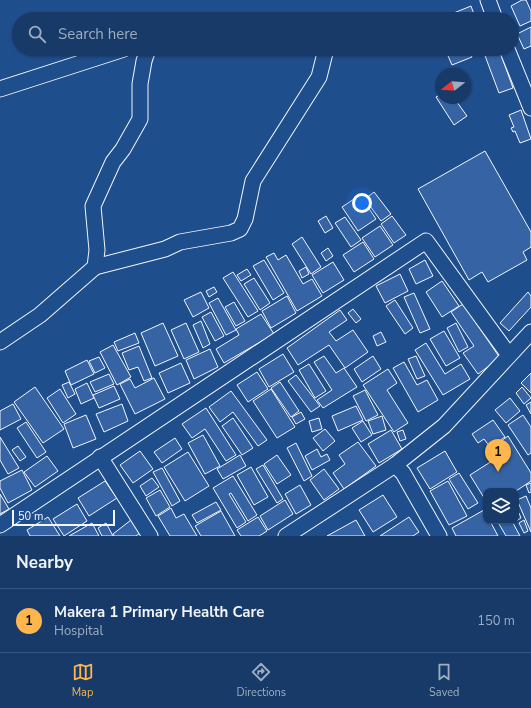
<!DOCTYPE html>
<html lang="en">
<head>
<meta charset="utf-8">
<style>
	:root { --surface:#173a69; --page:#20416f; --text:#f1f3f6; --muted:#9eadc0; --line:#36547d; --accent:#ffb74d }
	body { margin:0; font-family:"Nunito Sans",sans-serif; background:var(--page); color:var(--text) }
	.controls { position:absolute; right:12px; bottom:12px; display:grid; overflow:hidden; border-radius:8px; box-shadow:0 1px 3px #0004 }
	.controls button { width:36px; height:36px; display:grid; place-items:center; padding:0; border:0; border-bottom:1px solid var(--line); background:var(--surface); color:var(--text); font:20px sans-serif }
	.compass { position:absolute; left:435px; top:68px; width:36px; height:36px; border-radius:50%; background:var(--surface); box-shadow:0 1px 3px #0004; rotate:253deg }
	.scale { position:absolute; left:12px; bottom:10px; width:103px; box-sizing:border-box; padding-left:4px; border:2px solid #f2f6ff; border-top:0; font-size:11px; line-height:14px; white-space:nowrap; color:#f2f6ff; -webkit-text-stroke:3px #1f4e8c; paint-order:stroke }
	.you { position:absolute; left:362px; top:203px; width:14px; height:14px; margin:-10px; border:3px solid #fff; border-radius:50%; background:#1a73e8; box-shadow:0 0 0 6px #1a73e833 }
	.badge { display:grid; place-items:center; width:26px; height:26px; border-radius:50%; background:var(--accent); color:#111; font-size:13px; font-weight:700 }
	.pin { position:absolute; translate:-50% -33px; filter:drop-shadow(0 1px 2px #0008) }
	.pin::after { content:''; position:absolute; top:21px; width:14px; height:12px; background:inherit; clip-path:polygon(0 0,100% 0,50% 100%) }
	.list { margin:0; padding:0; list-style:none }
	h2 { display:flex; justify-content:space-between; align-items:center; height:52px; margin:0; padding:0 16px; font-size:17px }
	h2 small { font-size:13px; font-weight:400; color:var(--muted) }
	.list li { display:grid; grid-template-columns:26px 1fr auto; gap:12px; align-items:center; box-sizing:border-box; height:64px; padding:0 16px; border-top:1px solid var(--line) }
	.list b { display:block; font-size:15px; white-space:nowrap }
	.list p { margin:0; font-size:13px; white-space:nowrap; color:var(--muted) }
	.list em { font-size:13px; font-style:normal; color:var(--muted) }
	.icon { flex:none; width:22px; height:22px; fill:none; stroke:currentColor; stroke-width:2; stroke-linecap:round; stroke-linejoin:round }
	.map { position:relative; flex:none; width:531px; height:536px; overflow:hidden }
	.search { position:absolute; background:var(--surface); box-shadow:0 1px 3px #0004; left:12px; right:12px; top:12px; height:44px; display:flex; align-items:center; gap:10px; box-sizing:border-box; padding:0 14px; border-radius:22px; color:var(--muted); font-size:15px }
	.sheet { height:116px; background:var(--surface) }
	nav { display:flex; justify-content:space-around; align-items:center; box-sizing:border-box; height:56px; border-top:1px solid var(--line); background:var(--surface); font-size:11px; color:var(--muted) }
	nav a { display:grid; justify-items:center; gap:2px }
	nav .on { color:var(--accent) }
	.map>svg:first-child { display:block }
	.building { fill:#3563a3; stroke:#f2f6ff }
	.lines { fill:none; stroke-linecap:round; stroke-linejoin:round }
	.minor-casing { stroke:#f2f6ff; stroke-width:17 }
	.minor { stroke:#1f4e8c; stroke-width:15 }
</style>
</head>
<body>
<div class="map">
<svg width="531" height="536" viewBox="0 0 531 536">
	<rect width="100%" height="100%" fill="#1f4e8c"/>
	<!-- building -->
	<g class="building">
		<polygon points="522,0 526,0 531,11 531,21 520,26 511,6"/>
		<polygon points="471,6 475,17 473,19 439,19"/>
		<polygon points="531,27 531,46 524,49 517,34"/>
		<polygon points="445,49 468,49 472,57 452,65"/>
		<polygon points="494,49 499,49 513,88 499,93 484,53"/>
		<polygon points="441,94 441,98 454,98 467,116 454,125 436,97"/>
		<polygon points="521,110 531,139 520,143 515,131 513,132 511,128 514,127 509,115"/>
		<polygon points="485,151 531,232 531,247 523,252 527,260 488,282 482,272 469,280 418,189"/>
		<polygon points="374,192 391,214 381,221 365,199"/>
		<polygon points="360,195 376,219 358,231 342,207"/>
		<polygon points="326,216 333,228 325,233 318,221"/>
		<polygon points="392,216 406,235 394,243 381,224"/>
		<polygon points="345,217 361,240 351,247 335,223"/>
		<polygon points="380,226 393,245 375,257 362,238"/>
		<polygon points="302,237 321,267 311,274 292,244"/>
		<polygon points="363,242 374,259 354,272 343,255"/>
		<polygon points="328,248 333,256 326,261 321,253"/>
		<polygon points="274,253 278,260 286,255 303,284 312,279 322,296 297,311 266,257"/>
		<polygon points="264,260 284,293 273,300 253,266"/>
		<polygon points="425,260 433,276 416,284 409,269"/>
		<polygon points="333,262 344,280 323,293 312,275"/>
		<polygon points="306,267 309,274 302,278 299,271"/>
		<polygon points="247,269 251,275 241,281 237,275"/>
		<polygon points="233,272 258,311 248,317 223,278"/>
		<polygon points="400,274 408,291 385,303 376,286"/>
		<polygon points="254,278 270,303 260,310 244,284"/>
		<polygon points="442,281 459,306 442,317 426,292"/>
		<polygon points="214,287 217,292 209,297 206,291"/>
		<polygon points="201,292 209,308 193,317 184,300"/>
		<polygon points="528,292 531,296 531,307 509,331 500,323"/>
		<polygon points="414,293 430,329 420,333 404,297"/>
		<polygon points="287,296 296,313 271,328 262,311"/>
		<polygon points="218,298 236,330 226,335 209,303"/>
		<polygon points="395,300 413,328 405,334 386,306"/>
		<polygon points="234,302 245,321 236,326 225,307"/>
		<polygon points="463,304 500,358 478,374 463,353 474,346 451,312"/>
		<polygon points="353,309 361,319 356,323 348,313"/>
		<polygon points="340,310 347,320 329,332 336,341 353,330 368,352 345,368 329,345 298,365 287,348"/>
		<polygon points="211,312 224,336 215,341 202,317"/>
		<polygon points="261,314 274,334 224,363 216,349 239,335 236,329"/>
		<polygon points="201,321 210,344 203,348 193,325"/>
		<polygon points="163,323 178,356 155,366 141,333"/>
		<polygon points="186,323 199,352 184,359 171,330"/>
		<polygon points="456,323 468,347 459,352 447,328"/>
		<polygon points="444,331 460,358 446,366 430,339"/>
		<polygon points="381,332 386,342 377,346 373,336"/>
		<polygon points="135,333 139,343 118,351 114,342"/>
		<polygon points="426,343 445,374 461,364 470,379 443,395 415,350"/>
		<polygon points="113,345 131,377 117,385 100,352"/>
		<polygon points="139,346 152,378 144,381 138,367 129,370 122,353"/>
		<polygon points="210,349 218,367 194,379 186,360"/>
		<polygon points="283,354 294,372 269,387 259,369"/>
		<polygon points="324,356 336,373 344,368 357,387 323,408 317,400 332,390 314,362"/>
		<polygon points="373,356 381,369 362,382 354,369"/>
		<polygon points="416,356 425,376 417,379 408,359"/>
		<polygon points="99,357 105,368 95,373 89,361"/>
		<polygon points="87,360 94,374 71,385 65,371"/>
		<polygon points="404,362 417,385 427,380 438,400 418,412 393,368"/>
		<polygon points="181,363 190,383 168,393 159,373"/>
		<polygon points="309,364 326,391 315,398 299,370"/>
		<polygon points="388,369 397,383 387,390 408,423 394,432 363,385"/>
		<polygon points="257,372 268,389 248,402 237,385"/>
		<polygon points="531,373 531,393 521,383"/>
		<polygon points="109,374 114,384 95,392 90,382"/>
		<polygon points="296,375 320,406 311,412 288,381"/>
		<polygon points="154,378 165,399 135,414 120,384 130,379 135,388"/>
		<polygon points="69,382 75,394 68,398 62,385"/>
		<polygon points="280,382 299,411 291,417 271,388"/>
		<polygon points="87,383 94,398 81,404 75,389"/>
		<polygon points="114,386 120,399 99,408 93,395"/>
		<polygon points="35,387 64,429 43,443 14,402"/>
		<polygon points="522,387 531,398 524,404 516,393"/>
		<polygon points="60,389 76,414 63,423 47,398"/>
		<polygon points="271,389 295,427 277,438 253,401"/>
		<polygon points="365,390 378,415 366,421 353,396"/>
		<polygon points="231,391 267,440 258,446 233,412 220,422 209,407"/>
		<polygon points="510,398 520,411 506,423 495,410"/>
		<polygon points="531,402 531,414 526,405"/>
		<polygon points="13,404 21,419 0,430 0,411"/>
		<polygon points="122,404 128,421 104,432 96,414"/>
		<polygon points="356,406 363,420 338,431 332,416"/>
		<polygon points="206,408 236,455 226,461 205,429 192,438 182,424"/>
		<polygon points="301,412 305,419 296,424 292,417"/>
		<polygon points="86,415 96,439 73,448 64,424"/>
		<polygon points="523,415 531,427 531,453 528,455 508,425"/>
		<polygon points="382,416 386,430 373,434 368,421"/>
		<polygon points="233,418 253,448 242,455 222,426"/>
		<polygon points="319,418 322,429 312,432 309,421"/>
		<polygon points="493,420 505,437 490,447 484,439 478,443 472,434"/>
		<polygon points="363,421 372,435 361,442 352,428"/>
		<polygon points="26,422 46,452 37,458 17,428"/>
		<polygon points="325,429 335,441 323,451 313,438"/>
		<polygon points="391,430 402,449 379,463 368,444"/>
		<polygon points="403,430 406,439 400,441 397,432"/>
		<polygon points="203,435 220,466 205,474 188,443"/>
		<polygon points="508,436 531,473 531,481 516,491 486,491 486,501 470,475 503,454 497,444"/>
		<polygon points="0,437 19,468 8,474 0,460"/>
		<polygon points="175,438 182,449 162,463 154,452"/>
		<polygon points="358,442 376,466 344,489 333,473 345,464 339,455"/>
		<polygon points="296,443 312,476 304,481 287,448"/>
		<polygon points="18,446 26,457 20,461 12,450"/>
		<polygon points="317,449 321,457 327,454 330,460 312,470 305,456"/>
		<polygon points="140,451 153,469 133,483 120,465"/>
		<polygon points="445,451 457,472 430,489 417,468"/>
		<polygon points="188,452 209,486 185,501 164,467"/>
		<polygon points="240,455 246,466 223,479 217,469"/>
		<polygon points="277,455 291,475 277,484 264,464"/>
		<polygon points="47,456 58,471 35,487 24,472"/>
		<polygon points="263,465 283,499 277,503 256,469"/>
		<polygon points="251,467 268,497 254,505 237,475"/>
		<polygon points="162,468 180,501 172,506 153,472"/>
		<polygon points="324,469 339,489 324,500 310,480"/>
		<polygon points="22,470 32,490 8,503 0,488 0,481"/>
		<polygon points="459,473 478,503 468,509 449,479"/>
		<polygon points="233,476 257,515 248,521 231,493 229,494 246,522 237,528 213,488"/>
		<polygon points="152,478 159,487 146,496 140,486"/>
		<polygon points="105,481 117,498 89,516 78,498"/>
		<polygon points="448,481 467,516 449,525 430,491"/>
		<polygon points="531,483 531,492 529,493 526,485"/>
		<polygon points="300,485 311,505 296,514 285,494"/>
		<polygon points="160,490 170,507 156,516 146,498"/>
		<polygon points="0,494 9,509 0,514"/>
		<polygon points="383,495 397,517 373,532 359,510"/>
		<polygon points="526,496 531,508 531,532 517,500"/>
		<polygon points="285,500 293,514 268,530 260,516"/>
		<polygon points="216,502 221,510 197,523 192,515"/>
		<polygon points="77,504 87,521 64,536 53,519"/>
		<polygon points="171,508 176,518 184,514 197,536 170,536 158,516"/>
		<polygon points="484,510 486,521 490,521 498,536 456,536 452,528"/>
		<polygon points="221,511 235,536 201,536 195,526"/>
		<polygon points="519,513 521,518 516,521 516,514"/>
		<polygon points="48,517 60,536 30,536 27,530"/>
		<polygon points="258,517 267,531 259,536 241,536 237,530"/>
		<polygon points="409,517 419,532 413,536 380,536"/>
		<polygon points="131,520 140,533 136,536 114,536 113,534"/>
		<polygon points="356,520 365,536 327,536"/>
		<polygon points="524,520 528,531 524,533 519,523"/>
		<polygon points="505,521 516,521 513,523 520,536 506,536 499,524"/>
		<polygon points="92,523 99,536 69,536"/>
		<polygon points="106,523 113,536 102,536 98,528"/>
	</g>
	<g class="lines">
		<defs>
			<g id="minor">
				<polyline points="488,0 495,19"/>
				<polyline points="507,49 531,108"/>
				<polyline points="0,89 124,49"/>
				<polyline points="95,267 97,250 93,206 113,162 123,149 140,119 140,84 144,61 148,49"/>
				<polyline points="0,342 40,315 95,267 165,249 180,242 231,233 240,229 245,219 253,181 319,77 326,49"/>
				<polyline points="100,457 150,536"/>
				<polyline points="395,465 403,473 439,536"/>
				<polyline points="0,525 426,241 509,355"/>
				<polyline points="286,536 395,465 444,426 531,332"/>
			</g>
		</defs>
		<!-- minor casing -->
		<use href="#minor" class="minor-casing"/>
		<!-- minor -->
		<use href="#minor" class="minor"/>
	</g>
</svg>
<div class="controls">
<button><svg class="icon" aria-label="layers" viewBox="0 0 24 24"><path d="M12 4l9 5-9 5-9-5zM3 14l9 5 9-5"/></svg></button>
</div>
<svg class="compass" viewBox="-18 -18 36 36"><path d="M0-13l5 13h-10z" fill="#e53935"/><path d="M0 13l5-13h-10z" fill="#9eadc0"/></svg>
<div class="scale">50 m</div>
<div class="you"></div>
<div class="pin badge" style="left:498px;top:472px">1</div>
<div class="search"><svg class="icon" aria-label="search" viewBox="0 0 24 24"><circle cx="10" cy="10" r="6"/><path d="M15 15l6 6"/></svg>Search here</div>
</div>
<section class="sheet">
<h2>Nearby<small></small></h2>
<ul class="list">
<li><span class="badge">1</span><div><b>Makera 1 Primary Health Care</b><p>Hospital</p></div><em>150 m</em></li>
</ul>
</section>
<nav>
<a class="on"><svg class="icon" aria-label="map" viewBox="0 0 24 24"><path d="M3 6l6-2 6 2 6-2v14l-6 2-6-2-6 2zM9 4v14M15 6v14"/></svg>Map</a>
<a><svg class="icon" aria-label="directions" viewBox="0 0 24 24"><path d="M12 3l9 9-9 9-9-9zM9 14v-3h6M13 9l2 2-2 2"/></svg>Directions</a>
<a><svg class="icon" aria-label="saved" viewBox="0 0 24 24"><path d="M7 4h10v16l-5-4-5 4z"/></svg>Saved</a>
</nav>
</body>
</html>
